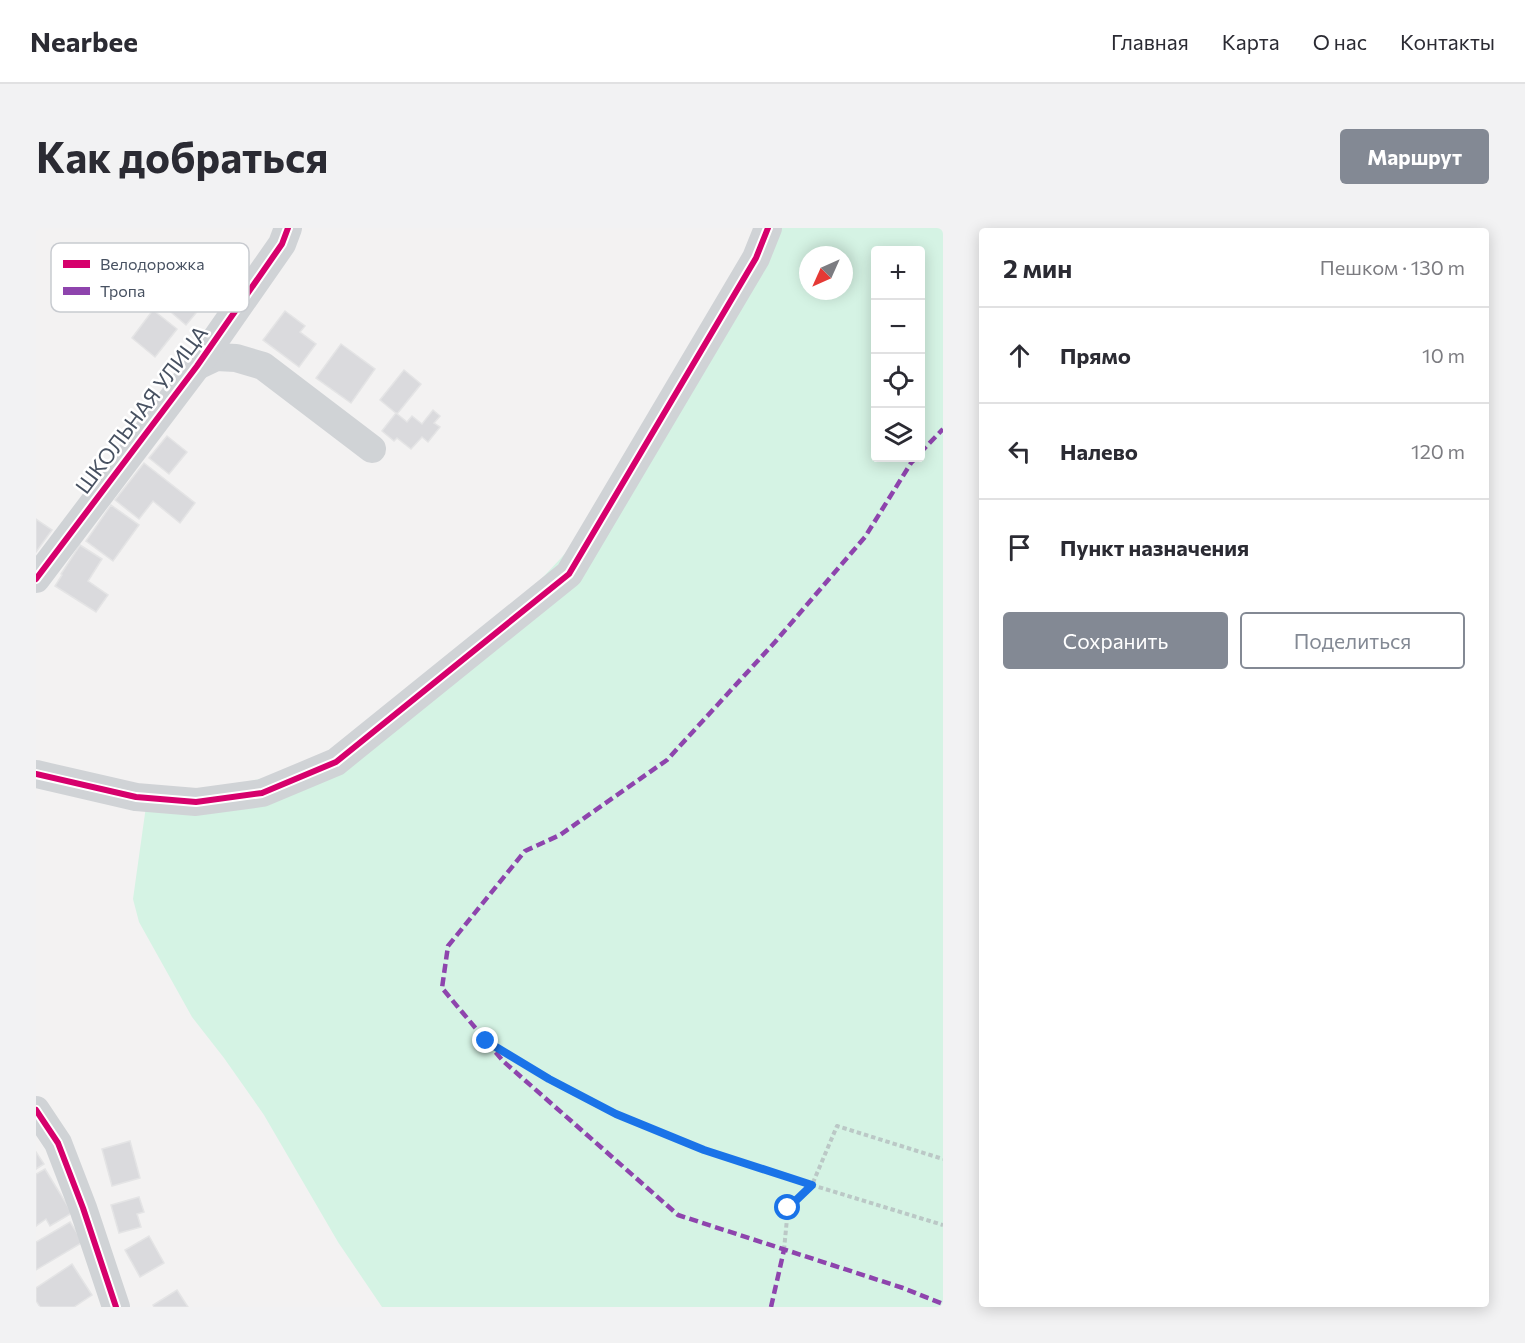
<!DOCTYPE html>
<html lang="ru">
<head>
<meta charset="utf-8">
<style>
	:root { --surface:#fff; --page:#f2f2f3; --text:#2b2b33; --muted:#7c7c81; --line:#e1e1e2; --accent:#838994 }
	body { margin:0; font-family:Commissioner,sans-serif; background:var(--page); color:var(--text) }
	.controls { position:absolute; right:18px; top:18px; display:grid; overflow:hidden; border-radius:6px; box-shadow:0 3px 15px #0003 }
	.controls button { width:54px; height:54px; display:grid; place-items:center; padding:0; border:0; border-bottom:2px solid var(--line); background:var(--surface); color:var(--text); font:30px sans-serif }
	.compass { position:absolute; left:763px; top:18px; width:54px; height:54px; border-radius:50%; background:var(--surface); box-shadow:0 3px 15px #0003; rotate:225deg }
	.stop { position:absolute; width:18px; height:18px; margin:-14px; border:4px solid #1a73e8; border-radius:50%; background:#fff }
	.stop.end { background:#1a73e8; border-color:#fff; box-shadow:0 2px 6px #0008 }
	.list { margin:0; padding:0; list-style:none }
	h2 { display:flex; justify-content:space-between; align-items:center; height:78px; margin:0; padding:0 24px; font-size:26px }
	h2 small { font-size:20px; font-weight:400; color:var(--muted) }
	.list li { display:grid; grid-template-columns:39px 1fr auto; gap:18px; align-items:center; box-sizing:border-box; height:96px; padding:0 24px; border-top:2px solid var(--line) }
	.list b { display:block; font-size:22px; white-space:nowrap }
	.list em { font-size:20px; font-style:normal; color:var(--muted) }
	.actions { display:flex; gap:12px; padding:18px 24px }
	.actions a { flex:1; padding:14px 0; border:2px solid var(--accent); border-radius:6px; text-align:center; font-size:21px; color:var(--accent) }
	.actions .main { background:var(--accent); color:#fff }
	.icon { flex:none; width:33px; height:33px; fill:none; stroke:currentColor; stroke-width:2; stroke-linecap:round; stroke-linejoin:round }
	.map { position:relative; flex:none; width:907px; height:1079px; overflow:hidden; border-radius:6px }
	header { display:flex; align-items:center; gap:36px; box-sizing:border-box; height:84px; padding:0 30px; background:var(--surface); border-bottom:2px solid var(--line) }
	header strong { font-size:28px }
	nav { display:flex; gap:33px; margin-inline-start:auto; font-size:21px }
	.intro { display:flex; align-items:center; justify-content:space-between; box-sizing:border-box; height:144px; padding:0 36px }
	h1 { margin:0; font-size:42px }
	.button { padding:15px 27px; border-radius:6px; background:var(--accent); color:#fff; font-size:21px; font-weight:700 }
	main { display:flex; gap:36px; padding:0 36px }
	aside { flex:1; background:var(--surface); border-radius:6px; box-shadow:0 3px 15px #0003 }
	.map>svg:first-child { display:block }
	.green { fill:#d5f3e4; fill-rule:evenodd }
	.building { fill:#dadadd; stroke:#e4e4e5; stroke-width:1.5 }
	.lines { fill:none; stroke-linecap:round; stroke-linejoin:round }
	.path { stroke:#bbc8c6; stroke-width:4; stroke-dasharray:4.5 3; stroke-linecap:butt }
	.minor { stroke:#d0d3d6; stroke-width:28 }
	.quiet { stroke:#8e44ad; stroke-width:4.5; stroke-dasharray:9 4.5; stroke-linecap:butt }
	.cycleway-casing { stroke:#fff; stroke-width:10 }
	.cycleway { stroke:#d6006c; stroke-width:6 }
	.route { stroke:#1a73e8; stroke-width:8 }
	.labels { text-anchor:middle; stroke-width:5; stroke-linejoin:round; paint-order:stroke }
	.street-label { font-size:21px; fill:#475161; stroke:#fff }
	.key { fill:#fff; stroke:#c8cbd0; stroke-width:1.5 }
	.key-label { font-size:16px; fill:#475161 }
</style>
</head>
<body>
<header>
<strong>Nearbee</strong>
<nav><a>Главная</a><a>Карта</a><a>О нас</a><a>Контакты</a></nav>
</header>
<div class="intro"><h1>Как добраться</h1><a class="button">Маршрут</a></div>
<main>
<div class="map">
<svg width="907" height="1079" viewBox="0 0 907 1079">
	<rect width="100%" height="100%" fill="#f3f2f2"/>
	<!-- green -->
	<path class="green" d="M742,0H907V1079H346L302,1014L228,887L188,830L156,789L103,694L97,671L112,564L140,570L294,535L496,361L567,285ZM840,22H884V230H840ZM772,27H808V63H772Z"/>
	<!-- building -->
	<g class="building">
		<polygon points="148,56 169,74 150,97 129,79"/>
		<polygon points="117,82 141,101 119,129 96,110"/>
		<polygon points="249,83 269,98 264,104 280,116 263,139 227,112"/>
		<polygon points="305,116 339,141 315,175 280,150"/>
		<polygon points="368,142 385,156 361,186 344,172"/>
		<polygon points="397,182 404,188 398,195 404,199 392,214 386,209 375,221 361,210 358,213 346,203 360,185 371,194 376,188 386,196"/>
		<polygon points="131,208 151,224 133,246 113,230"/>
		<polygon points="108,235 159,275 144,295 117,273 103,291 79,272"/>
		<polygon points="75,277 103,297 77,333 50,313"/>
		<polygon points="0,291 16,302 0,324"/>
		<polygon points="44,317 66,331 52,353 72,367 60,384 19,358 26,347 25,346"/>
		<polygon points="94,913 104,950 76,958 66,921"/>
		<polygon points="0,924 8,936 0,941"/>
		<polygon points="9,941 36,985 14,998 10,991 0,998 0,946"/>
		<polygon points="103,969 108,984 101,986 105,999 83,1005 75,977"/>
		<polygon points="34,994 47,1014 0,1042 0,1014"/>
		<polygon points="113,1008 128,1035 104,1049 89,1022"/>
		<polygon points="36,1036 56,1067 38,1079 4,1079 0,1073 0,1060"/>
		<polygon points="141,1062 152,1079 118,1079 117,1077"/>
	</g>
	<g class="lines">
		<!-- path -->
		<g class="path">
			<polyline points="450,813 513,851 580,886 668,922 776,957 801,898 907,931"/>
			<polyline points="748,1022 752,980 776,957 907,997"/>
		</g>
		<!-- minor -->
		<g class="minor">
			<polyline points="161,138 180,129 200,130 227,138 336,221"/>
			<polyline points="0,351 161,138 246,16 252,0"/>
			<polyline points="0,546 100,569 160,574 226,565 300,534 533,346 720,30 732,0"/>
			<polyline points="0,882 22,915 47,980 80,1079"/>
		</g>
		<!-- quiet -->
		<g class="quiet">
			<polyline points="884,225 907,201"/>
			<polyline points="880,230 875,235 829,309 739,414 631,532 524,607 489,623 412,718 406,760 467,833 642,987 867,1060 907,1076"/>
			<polyline points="735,1079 748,1022"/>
		</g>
		<defs>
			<g id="cycleway">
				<polyline points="0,351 161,138 246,16 252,0"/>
				<polyline points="0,546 100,569 160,574 226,565 300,534 533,346 720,30 732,0"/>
				<polyline points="0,882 22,915 47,980 80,1079"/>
			</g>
		</defs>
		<!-- cycleway casing -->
		<use href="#cycleway" class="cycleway-casing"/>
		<!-- cycleway -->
		<use href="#cycleway" class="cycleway"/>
	</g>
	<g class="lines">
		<!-- route -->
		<polyline class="route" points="450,813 513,851 580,886 668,922 776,957 752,980"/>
	</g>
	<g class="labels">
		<!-- street labels -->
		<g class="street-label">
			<text transform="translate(106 182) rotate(-53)" y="7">ШКОЛЬНАЯ УЛИЦА</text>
		</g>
	</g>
	<!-- legend -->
	<rect x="15" y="15" width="198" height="69" rx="9" class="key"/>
	<rect x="27" y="32" width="27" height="8" fill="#d6006c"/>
	<rect x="27" y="59" width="27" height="8" fill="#8e44ad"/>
	<g class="key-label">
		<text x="64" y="42">Велодорожка</text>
		<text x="64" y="69">Тропа</text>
	</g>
</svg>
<div class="controls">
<button>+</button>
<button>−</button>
<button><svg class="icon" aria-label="locate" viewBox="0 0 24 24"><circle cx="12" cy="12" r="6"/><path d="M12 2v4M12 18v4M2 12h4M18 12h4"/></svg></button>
<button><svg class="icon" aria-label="layers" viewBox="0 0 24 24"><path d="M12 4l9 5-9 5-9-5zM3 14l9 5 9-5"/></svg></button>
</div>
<svg class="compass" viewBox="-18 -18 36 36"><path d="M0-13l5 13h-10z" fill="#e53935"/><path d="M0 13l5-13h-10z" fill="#7c7c81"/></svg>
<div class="stop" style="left:752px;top:980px"></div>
<div class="stop end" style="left:450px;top:813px"></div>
</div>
<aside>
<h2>2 мин<small>Пешком · 130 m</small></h2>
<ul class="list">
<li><svg class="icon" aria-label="ahead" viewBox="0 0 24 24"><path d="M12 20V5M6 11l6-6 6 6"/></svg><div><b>Прямо</b></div><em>10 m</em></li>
<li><svg class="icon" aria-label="left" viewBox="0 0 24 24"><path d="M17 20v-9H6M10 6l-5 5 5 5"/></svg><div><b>Налево</b></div><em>120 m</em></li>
<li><svg class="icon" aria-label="arrive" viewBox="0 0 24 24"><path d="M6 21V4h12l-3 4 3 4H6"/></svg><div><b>Пункт назначения</b></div></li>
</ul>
<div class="actions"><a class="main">Сохранить</a><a>Поделиться</a></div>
</aside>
</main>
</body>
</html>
